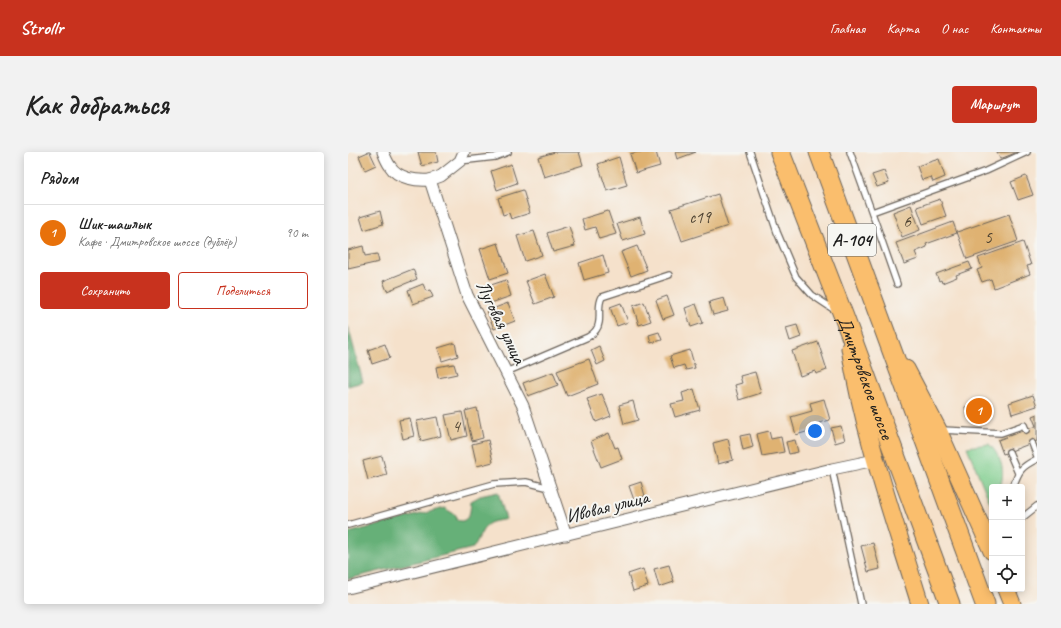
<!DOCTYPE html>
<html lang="ru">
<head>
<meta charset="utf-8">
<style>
	:root { --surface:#fff; --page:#f2f2f2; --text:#222; --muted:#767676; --line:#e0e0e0; --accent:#c8321e }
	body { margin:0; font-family:Caveat,sans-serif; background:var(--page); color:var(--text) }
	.controls { position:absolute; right:12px; bottom:12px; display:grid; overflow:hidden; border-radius:4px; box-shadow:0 2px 10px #0003 }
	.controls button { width:36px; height:36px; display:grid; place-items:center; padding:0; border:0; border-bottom:1px solid var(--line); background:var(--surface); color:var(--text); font:20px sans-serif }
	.you { position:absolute; left:467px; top:279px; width:14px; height:14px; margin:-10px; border:3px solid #fff; border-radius:50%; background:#1a73e8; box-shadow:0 0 0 6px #1a73e833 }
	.badge { display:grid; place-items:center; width:26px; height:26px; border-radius:50%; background:var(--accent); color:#fff; font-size:13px; font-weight:700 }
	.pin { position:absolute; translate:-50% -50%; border:2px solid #fff; box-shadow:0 1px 4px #0006 }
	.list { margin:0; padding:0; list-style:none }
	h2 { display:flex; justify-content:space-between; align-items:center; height:52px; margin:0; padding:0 16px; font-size:17px }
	h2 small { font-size:13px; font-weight:400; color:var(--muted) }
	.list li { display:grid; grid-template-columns:26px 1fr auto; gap:12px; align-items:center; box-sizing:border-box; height:56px; padding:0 16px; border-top:1px solid var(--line) }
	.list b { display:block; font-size:15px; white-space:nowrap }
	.list p { margin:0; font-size:13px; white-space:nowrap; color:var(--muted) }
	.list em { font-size:13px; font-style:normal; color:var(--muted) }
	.actions { display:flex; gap:8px; padding:12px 16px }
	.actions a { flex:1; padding:9px 0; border:1px solid var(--accent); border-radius:4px; text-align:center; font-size:14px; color:var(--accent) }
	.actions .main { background:var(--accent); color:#fff }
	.icon { flex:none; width:22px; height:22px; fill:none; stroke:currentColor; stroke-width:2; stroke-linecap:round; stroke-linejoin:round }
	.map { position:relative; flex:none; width:689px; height:452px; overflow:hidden; border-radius:4px }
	header { display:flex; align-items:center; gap:24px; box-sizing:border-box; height:56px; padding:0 20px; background:var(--accent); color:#fff }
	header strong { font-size:19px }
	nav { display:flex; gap:22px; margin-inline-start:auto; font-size:14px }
	.intro { display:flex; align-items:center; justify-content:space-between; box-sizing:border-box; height:96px; padding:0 24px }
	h1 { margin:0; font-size:28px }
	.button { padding:10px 18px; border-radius:4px; background:var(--accent); color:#fff; font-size:14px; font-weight:700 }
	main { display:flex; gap:24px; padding:0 24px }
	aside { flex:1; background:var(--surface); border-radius:4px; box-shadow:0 2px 10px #0003 }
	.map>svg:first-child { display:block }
	.green { fill:#7ecd8c; stroke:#4d7454 }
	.forest { fill:#66b078; stroke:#41664a }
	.building { fill:#dfb272 }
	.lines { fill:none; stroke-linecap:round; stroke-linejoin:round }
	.lane-casing { stroke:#686159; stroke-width:8 }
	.street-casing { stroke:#686159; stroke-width:13 }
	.primary-casing { stroke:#686159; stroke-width:19 }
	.highway-casing { stroke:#686159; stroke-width:21 }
	.lane { stroke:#fff; stroke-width:5.5 }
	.street { stroke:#fff; stroke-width:11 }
	.primary { stroke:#fabe6d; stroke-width:17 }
	.highway { stroke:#fabe6d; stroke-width:19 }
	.labels { text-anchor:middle; stroke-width:4; stroke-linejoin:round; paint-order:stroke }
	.number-label { font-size:17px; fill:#4d4232 }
	.shield { fill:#f6f6f2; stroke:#5d5d5c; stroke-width:1 }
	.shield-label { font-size:18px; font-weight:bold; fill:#1c1c1c }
	.street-label { font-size:19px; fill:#1c1c1c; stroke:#f6f6f2 }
</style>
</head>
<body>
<header>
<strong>Strollr</strong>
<nav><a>Главная</a><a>Карта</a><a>О нас</a><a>Контакты</a></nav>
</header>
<div class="intro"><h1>Как добраться</h1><a class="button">Маршрут</a></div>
<main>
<aside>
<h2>Рядом<small></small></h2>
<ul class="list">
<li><span class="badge" style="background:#e8710a">1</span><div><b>Шик-шашлык</b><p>Кафе · Дмитровское шоссе (дублёр)</p></div><em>90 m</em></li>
</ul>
<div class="actions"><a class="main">Сохранить</a><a>Поделиться</a></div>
</aside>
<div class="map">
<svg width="689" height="452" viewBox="0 0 689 452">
	<rect width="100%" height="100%" fill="#f6f6f2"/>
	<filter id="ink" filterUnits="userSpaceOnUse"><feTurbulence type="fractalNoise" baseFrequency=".025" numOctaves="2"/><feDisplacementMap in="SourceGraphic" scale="8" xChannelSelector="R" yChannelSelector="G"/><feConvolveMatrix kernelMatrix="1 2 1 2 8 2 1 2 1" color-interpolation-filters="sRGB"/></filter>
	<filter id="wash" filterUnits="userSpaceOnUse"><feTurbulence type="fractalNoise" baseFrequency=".012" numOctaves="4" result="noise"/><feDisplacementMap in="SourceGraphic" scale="16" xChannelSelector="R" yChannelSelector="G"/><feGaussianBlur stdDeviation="0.9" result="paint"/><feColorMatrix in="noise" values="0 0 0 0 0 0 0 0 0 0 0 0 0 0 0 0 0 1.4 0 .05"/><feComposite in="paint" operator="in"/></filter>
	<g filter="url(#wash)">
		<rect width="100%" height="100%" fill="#f5e1cb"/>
		<!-- green -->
		<path class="green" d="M641,292C653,304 658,319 652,335H644V355L619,295Z"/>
		<!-- forest -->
		<g class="forest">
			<polygon points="0,174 15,230 0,234"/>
			<path d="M150,340L158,367C152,369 143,369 139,373C133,379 130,389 125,396L0,427V381L96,356L108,363L109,368L114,369C123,366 122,358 123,349L132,344Z"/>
		</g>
		<g id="blocks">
			<!-- building -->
			<g class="building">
				<polygon points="20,0 22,0 28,13 17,18 11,4"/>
				<polygon points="70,0 88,0 90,10 74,14"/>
				<polygon points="207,0 231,0 235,13 196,25 190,5"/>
				<polygon points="290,0 308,0 312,14 288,21 282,2"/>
				<polygon points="327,0 348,0 329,7"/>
				<polygon points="649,0 670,0 652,7"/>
				<polygon points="271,5 279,33 259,39 250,12"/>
				<polygon points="591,7 597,25 585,30 583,25 574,28 569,14"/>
				<polygon points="163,12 169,31 149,38 143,19"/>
				<polygon points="536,19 541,31 529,35 524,23"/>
				<polygon points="678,24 685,43 670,48 663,30"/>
				<polygon points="175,38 182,61 163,67 161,61 155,63 150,46"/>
				<polygon points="370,42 380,74 334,89 323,57"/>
				<polygon points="592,47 598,64 575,72 569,55"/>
				<polygon points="563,53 572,78 554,85 545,60"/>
				<polygon points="32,59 35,72 16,78 12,65"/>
				<polygon points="260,59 268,82 251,87 247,75 237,78 234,67"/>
				<polygon points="661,62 670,89 619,107 609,80"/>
				<polygon points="292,65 297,82 275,89 269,72"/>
				<polygon points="605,70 609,81 578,92 579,95 567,100 570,107 556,112 548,91"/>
				<polygon points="221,74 227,94 205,100 199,81"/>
				<polygon points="186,79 194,103 177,109 169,84"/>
				<polygon points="675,90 683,113 679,114 682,122 646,136 643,127 634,130 629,118 634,116 630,106"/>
				<polygon points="150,91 160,121 142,127 132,97"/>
				<polygon points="15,94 17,104 29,102 31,110 0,117 0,98"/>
				<polygon points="289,94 299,118 283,124 273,100"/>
				<polygon points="255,103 260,121 236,128 231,111"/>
				<polygon points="621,110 624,117 608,123 609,125 594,131 593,128 591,129 588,122"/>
				<polygon points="65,117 69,127 39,139 35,129"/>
				<polygon points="197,122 206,145 187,152 178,129"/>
				<polygon points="158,128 163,144 140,152 134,136"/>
				<polygon points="75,132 78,139 82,138 85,145 65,152 60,138"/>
				<polygon points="319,144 326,163 315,167 308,148"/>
				<polygon points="376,146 380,159 365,163 361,150"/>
				<polygon points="296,150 303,169 291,173 285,154"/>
				<polygon points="160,151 167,169 146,177 139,159"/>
				<polygon points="273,151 280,170 269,174 262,155"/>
				<polygon points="348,152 355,171 343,175 337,156"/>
				<polygon points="449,173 453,185 442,189 438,176"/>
				<polygon points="311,180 314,188 303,191 301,183"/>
				<polygon points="470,190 479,218 468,222 467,219 452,224 444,199"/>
				<polygon points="107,191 110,204 94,209 90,196"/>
				<polygon points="37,192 42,206 24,212 20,198"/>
				<polygon points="251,194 257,209 249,213 243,198"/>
				<polygon points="342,198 347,216 338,218 336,213 326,216 322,204"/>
				<polygon points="241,207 250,232 219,244 209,219"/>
				<polygon points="106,212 109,222 90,226 88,215"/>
				<polygon points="205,220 210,233 180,244 175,231"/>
				<polygon points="407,220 413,241 391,248 387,233 394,231 392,224"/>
				<polygon points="346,237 352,258 327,265 323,252 336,249 334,241"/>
				<polygon points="254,242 263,264 248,270 239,247"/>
				<polygon points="685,243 689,254 664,262 661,251"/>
				<polygon points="476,247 482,268 467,272 468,277 448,283 443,265 464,259 462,251"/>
				<polygon points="285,249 290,268 276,272 271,253"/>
				<polygon points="634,249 637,259 620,265 617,255"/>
				<polygon points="129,256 135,286 124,289 117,259"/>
				<polygon points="114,260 119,284 103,288 97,263"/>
				<polygon points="689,262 689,289 655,302 650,288 688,274 684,264"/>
				<polygon points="89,265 93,284 73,289 69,269"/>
				<polygon points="62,266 66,284 55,287 51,268"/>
				<polygon points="493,274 497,288 487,291 483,276"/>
				<polygon points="421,279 423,287 433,285 436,300 414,304 409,282"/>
				<polygon points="261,281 267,296 270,295 274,307 253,315 243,289"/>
				<polygon points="402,282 405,295 395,298 392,284"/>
				<polygon points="380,287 385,308 370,312 365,291"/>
				<polygon points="140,288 145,310 129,314 124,292"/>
				<polygon points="447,288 450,300 441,302 438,290"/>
				<polygon points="34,304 39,323 20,328 15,309"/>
				<polygon points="293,330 297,344 286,348 281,334"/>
				<polygon points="525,391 532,417 520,420 513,394"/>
				<polygon points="321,413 326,430 311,435 306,417"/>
				<polygon points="295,417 300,434 285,439 280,422"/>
			</g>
		</g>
	</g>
	<g filter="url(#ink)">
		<use href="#blocks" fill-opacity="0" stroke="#686159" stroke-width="1"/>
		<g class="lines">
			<defs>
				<g id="lane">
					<polyline points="402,0 429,80 448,125 464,143 488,159"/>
					<polyline points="502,0 528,72 549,132"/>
					<polyline points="112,9 147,5 160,0"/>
					<polyline points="524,60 638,19 679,0"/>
					<path d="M158,220L240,185C243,183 246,181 248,178C255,169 248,155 254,145L321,123"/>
					<polyline points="594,278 653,281 676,273 678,278"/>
					<polyline points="684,291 689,304"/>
					<polyline points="661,300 670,321"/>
					<polyline points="484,317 513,452"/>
					<path d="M665,335C671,318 673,315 689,307"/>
					<polyline points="674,366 689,354"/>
					<polyline points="0,373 146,332 178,330 202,336"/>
				</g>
				<g id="street">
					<path d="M35,0C37,5 39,10 42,14C50,27 69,29 82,28L119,143L175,254L218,383"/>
					<polyline points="82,28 93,24 112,9 116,0"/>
					<polyline points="0,436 484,317 527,308"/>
				</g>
				<g id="primary">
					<path d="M502,196C516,284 546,367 572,452"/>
					<polyline points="558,217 590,278 644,399"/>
					<polyline points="658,437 664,452"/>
				</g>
				<g id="highway">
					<path id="s1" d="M432,0L496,165L602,452"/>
					<polyline points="471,0 637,452"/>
				</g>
			</defs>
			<!-- lane casing -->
			<use href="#lane" class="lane-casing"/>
			<!-- street casing -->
			<use href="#street" class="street-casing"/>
			<!-- primary casing -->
			<use href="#primary" class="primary-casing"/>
			<!-- highway casing -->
			<use href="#highway" class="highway-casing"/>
			<!-- lane -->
			<use href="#lane" class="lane"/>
			<!-- street -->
			<use href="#street" class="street"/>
			<!-- primary -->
			<use href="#primary" class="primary"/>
			<!-- highway -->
			<use href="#highway" class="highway"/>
		</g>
	</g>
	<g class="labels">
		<!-- number labels -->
		<g class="number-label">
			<text x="352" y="71">с19</text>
			<text x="559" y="75">6</text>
			<text x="640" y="91">5</text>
			<text x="108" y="280">4</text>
		</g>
		<!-- shield labels -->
		<rect class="shield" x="480" y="72" width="48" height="32" rx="3"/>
		<g class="shield-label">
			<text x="504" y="94">А-104</text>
		</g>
		<!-- street labels -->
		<g class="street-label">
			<text transform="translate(154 170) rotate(64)" y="7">Луговая улица</text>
			<text dy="7" stroke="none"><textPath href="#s1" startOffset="241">Дмитровское шоссе</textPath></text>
			<text transform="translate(259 354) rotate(-14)" y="7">Ивовая улица</text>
		</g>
	</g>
</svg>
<div class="controls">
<button>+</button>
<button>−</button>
<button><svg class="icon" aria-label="locate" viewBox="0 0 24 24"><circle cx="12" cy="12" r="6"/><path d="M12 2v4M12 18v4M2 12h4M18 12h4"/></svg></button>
</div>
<div class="you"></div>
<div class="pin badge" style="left:631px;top:259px;background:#e8710a">1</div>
</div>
</main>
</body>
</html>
